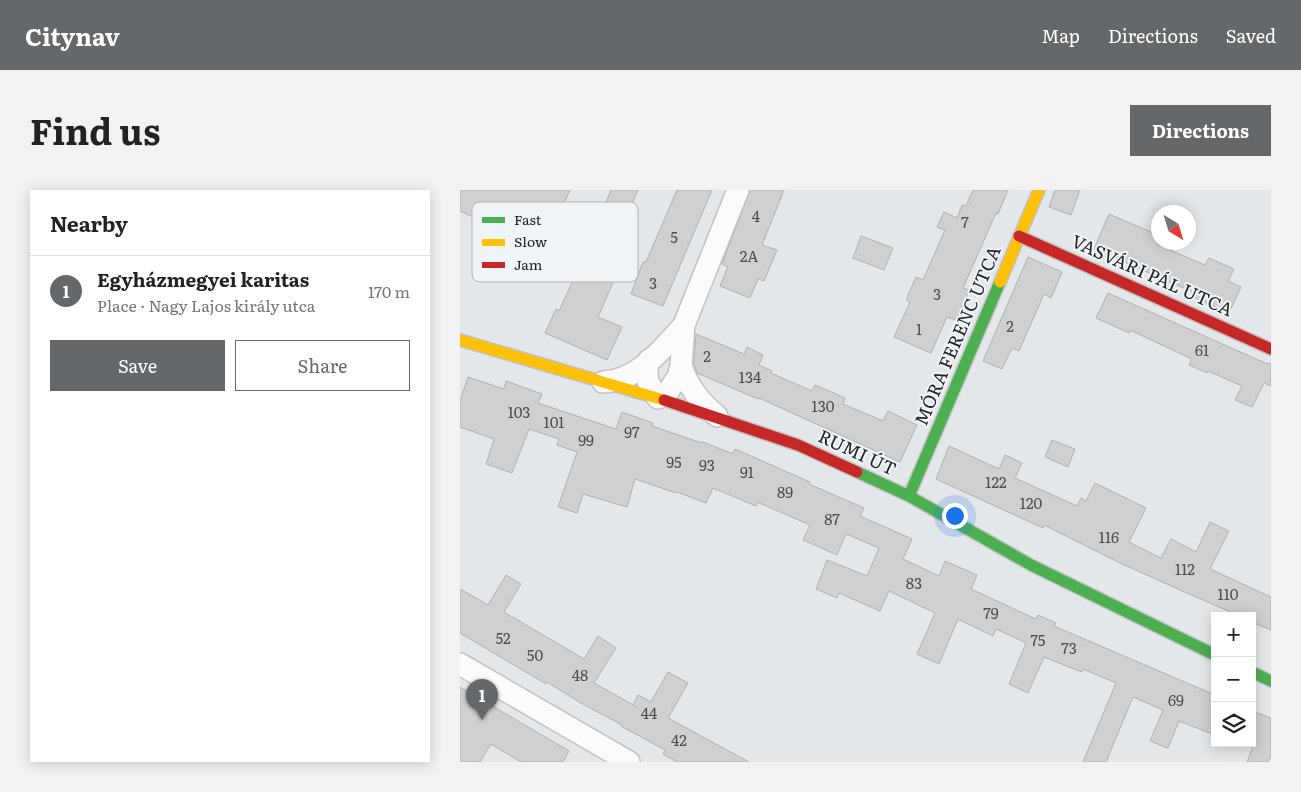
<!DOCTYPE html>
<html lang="en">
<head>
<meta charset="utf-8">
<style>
	:root { --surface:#fff; --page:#f2f2f2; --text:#222; --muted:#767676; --line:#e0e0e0; --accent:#65686a }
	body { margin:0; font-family:Literata,serif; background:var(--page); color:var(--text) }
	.controls { position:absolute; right:15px; bottom:15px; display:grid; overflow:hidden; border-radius:0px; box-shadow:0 2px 12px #0003 }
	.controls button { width:45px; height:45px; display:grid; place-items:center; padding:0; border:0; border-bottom:1px solid var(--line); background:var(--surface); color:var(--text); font:25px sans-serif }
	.compass { position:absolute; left:691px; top:15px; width:45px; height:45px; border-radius:50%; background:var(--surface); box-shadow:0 2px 12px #0003; rotate:142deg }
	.you { position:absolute; left:494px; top:325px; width:18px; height:18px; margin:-12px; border:4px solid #fff; border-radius:50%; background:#1a73e8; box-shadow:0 0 0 8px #1a73e833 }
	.badge { display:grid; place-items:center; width:32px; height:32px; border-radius:50%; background:var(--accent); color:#fff; font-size:16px; font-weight:700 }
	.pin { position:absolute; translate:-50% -41px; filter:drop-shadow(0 1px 2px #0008) }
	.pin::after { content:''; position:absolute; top:26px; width:18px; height:15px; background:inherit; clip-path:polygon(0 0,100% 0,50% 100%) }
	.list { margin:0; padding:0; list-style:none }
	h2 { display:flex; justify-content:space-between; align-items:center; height:65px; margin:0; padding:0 20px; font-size:21px }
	h2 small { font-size:16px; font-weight:400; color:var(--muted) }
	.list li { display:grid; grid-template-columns:32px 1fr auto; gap:15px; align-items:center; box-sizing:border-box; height:70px; padding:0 20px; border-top:1px solid var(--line) }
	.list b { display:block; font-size:19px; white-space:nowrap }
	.list p { margin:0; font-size:16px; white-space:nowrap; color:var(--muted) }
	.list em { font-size:16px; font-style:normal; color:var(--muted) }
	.actions { display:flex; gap:10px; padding:15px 20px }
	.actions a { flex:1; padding:11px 0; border:1px solid var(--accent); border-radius:0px; text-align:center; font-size:18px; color:var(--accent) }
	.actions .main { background:var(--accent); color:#fff }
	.icon { flex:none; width:28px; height:28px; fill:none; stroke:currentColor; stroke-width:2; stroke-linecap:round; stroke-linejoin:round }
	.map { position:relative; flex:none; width:811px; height:572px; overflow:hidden; border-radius:0px }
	header { display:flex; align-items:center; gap:30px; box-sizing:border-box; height:70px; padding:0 25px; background:var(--accent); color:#fff }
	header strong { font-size:24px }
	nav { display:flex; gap:28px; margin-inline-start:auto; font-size:18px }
	.intro { display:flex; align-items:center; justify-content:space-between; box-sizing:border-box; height:120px; padding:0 30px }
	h1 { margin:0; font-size:35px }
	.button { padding:12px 22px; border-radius:0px; background:var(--accent); color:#fff; font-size:18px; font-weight:700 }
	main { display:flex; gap:30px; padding:0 30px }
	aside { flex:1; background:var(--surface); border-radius:0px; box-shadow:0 2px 12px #0003 }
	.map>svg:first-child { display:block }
	.building { fill:#ced0d2; stroke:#afb1b3 }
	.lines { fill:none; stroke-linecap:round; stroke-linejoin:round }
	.street-casing { stroke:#c0c2c4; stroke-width:24 }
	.fast-casing { stroke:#c0c2c4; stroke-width:14 }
	.slow-casing { stroke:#c0c2c4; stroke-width:14 }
	.jam-casing { stroke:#c0c2c4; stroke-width:14 }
	.street { stroke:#fbfbfc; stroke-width:21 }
	.fast { stroke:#4caf50; stroke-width:11 }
	.slow { stroke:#ffc107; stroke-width:11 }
	.jam { stroke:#c62828; stroke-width:11 }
	.labels { text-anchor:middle; stroke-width:4; stroke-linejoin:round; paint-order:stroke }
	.number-label { font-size:15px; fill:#4d4f51 }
	.street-label { font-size:18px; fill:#212325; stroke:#eff4f8 }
	.key { fill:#eff4f8; stroke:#b1b5b9; stroke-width:1 }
	.key-label { font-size:14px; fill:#212325 }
</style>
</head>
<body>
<header>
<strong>Citynav</strong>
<nav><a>Map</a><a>Directions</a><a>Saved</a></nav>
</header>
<div class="intro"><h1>Find us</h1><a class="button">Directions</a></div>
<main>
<aside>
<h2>Nearby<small></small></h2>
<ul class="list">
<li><span class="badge">1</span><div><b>Egyházmegyei karitas</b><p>Place · Nagy Lajos király utca</p></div><em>170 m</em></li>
</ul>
<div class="actions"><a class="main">Save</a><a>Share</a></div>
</aside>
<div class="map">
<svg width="811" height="572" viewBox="0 0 811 572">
	<rect width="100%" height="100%" fill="#e4e7e9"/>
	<!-- building -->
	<g class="building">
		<polygon points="0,0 110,0 69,91 34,76 48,43 0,21"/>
		<polygon points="151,0 178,0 159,44 137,34"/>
		<polygon points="217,0 252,0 203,116 171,104 183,72 186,72"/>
		<polygon points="290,0 324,0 302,55 317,60 304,91 298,89 290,108 260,96 268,77 262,74"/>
		<polygon points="513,0 548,0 538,24 536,23 503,98 509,100 496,130 487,127 471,163 434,147 450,112 446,110 456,87 463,90 485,40 477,37 484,22 497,28 502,15 506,16"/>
		<polygon points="595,0 620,0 611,25 589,17"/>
		<polygon points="649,24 698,45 698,55 745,75 749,68 774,79 768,91 781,97 769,123 731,106 733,102 634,59"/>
		<polygon points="401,46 433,58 424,80 393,68"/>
		<polygon points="568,67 602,82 591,108 584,104 559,161 552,158 542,179 523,171"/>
		<polygon points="121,73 155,88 138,127 162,137 147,170 85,143 96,119 99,121"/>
		<polygon points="648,103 805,173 811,174 811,196 804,193 792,217 775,210 782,196 748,181 747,183 729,175 732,169 670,140 669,143 636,128"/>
		<polygon points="236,144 284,164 287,157 303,165 299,175 312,181 311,183 352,201 355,195 385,208 383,214 423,231 428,221 457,235 440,272 299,208 298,209 237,183 234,174"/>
		<polygon points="8,187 44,199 46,191 82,204 78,213 156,239 162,222 193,233 192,236 242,253 243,252 273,264 275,259 350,292 349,294 404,318 400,326 452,349 443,369 479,386 485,371 517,385 511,399 576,429 578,425 596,433 594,436 755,505 755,545 719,531 708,558 690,551 703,520 673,507 646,572 623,572 656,493 623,479 622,482 584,467 568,503 549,494 566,453 536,439 533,446 498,429 479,474 457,464 475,423 429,401 420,421 379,403 377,408 356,399 367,370 407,386 419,358 386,344 377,365 343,350 350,335 297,312 296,316 253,298 246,313 217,302 216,303 175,289 167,317 123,304 117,323 98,317 117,262 97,255 99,249 69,239 52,283 26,274 34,249 0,237 0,211"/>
		<polygon points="592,250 615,259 608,277 585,267"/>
		<polygon points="489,256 539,279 545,265 562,273 555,288 617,316 621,308 626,311 635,293 686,318 669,352 701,368 711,349 736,362 750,332 769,341 750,379 811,407 811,440 792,432 792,426 780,426 736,407 662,374 584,335 583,338 476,289"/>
		<polygon points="46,385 61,394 44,422 124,469 138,446 156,458 134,493 173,515 178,505 191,512 208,482 228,493 208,528 289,572 217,572 203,564 205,560 161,536 162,535 121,513 87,492 86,494 0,443 0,399 28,415"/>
		<polygon points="0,497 109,561 103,572 61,572 31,554 20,572 0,572"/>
		<polygon points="792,521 811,528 811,565 808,572 787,572 792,559"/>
	</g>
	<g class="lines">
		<defs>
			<g id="street">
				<path d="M189,170C184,186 188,195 198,208L207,203L218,187L221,176L224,135L278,0"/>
				<path d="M221,176C229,198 240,212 257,226"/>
				<path d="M143,192C178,191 202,159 224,135"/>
				<polyline points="0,474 169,572"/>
			</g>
			<g id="fast">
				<polyline points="397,282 449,306 571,375 755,465"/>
				<polyline points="449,306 540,92"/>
				<polyline points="792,482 811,491"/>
			</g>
			<g id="slow">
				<polyline points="540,92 579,0"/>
				<polyline points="0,150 204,210"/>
			</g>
			<g id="jam">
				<polyline points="559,46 811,159"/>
				<polyline points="204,210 338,255 397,282"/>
			</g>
		</defs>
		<!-- street casing -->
		<use href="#street" class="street-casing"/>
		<!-- fast casing -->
		<use href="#fast" class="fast-casing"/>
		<!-- slow casing -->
		<use href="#slow" class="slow-casing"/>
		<!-- jam casing -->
		<use href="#jam" class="jam-casing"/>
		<!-- street -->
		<use href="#street" class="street"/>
		<!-- fast -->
		<use href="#fast" class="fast"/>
		<!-- slow -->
		<use href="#slow" class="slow"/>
		<!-- jam -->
		<use href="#jam" class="jam"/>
	</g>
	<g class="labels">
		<!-- number labels -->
		<g class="number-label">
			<text x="296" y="32">4</text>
			<text x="505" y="38">7</text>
			<text x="214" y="53">5</text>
			<text x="289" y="72">2A</text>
			<text x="193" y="99">3</text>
			<text x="477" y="110">3</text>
			<text x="550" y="142">2</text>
			<text x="459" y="145">1</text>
			<text x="742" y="166">61</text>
			<text x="247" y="172">2</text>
			<text x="290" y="193">134</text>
			<text x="363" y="222">130</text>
			<text x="59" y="228">103</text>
			<text x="94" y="238">101</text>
			<text x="172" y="248">97</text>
			<text x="126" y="256">99</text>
			<text x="214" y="278">95</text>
			<text x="247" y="281">93</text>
			<text x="287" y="288">91</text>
			<text x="536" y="298">122</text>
			<text x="325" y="308">89</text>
			<text x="571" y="319">120</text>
			<text x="372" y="335">87</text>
			<text x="649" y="353">116</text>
			<text x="725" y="385">112</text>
			<text x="454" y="399">83</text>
			<text x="768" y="410">110</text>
			<text x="531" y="429">79</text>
			<text x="43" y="454">52</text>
			<text x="578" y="456">75</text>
			<text x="609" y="464">73</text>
			<text x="75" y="471">50</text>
			<text x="120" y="491">48</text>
			<text x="716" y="516">69</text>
			<text x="189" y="529">44</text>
			<text x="219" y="556">42</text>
		</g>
		<!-- street labels -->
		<g class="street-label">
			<text transform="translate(692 86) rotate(24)" y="6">VASVÁRI PÁL UTCA</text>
			<text transform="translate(498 146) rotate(-67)" y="6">MÓRA FERENC UTCA</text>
			<text transform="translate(397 263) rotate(25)" y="6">RUMI ÚT</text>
		</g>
	</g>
	<!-- legend -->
	<rect x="12" y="12" width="166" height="80" rx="8" class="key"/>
	<rect x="22" y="27" width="23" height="6" fill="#4caf50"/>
	<rect x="22" y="49" width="23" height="7" fill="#ffc107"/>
	<rect x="22" y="72" width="23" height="6" fill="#c62828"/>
	<g class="key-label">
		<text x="54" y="35">Fast</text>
		<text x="54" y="57">Slow</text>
		<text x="54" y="80">Jam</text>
	</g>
</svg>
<div class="controls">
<button>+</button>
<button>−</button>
<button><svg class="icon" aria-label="layers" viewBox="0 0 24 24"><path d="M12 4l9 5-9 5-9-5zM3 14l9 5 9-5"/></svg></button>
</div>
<svg class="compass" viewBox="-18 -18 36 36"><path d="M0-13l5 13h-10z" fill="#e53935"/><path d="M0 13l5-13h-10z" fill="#767676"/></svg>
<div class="you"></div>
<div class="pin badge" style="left:22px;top:530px">1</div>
</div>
</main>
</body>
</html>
